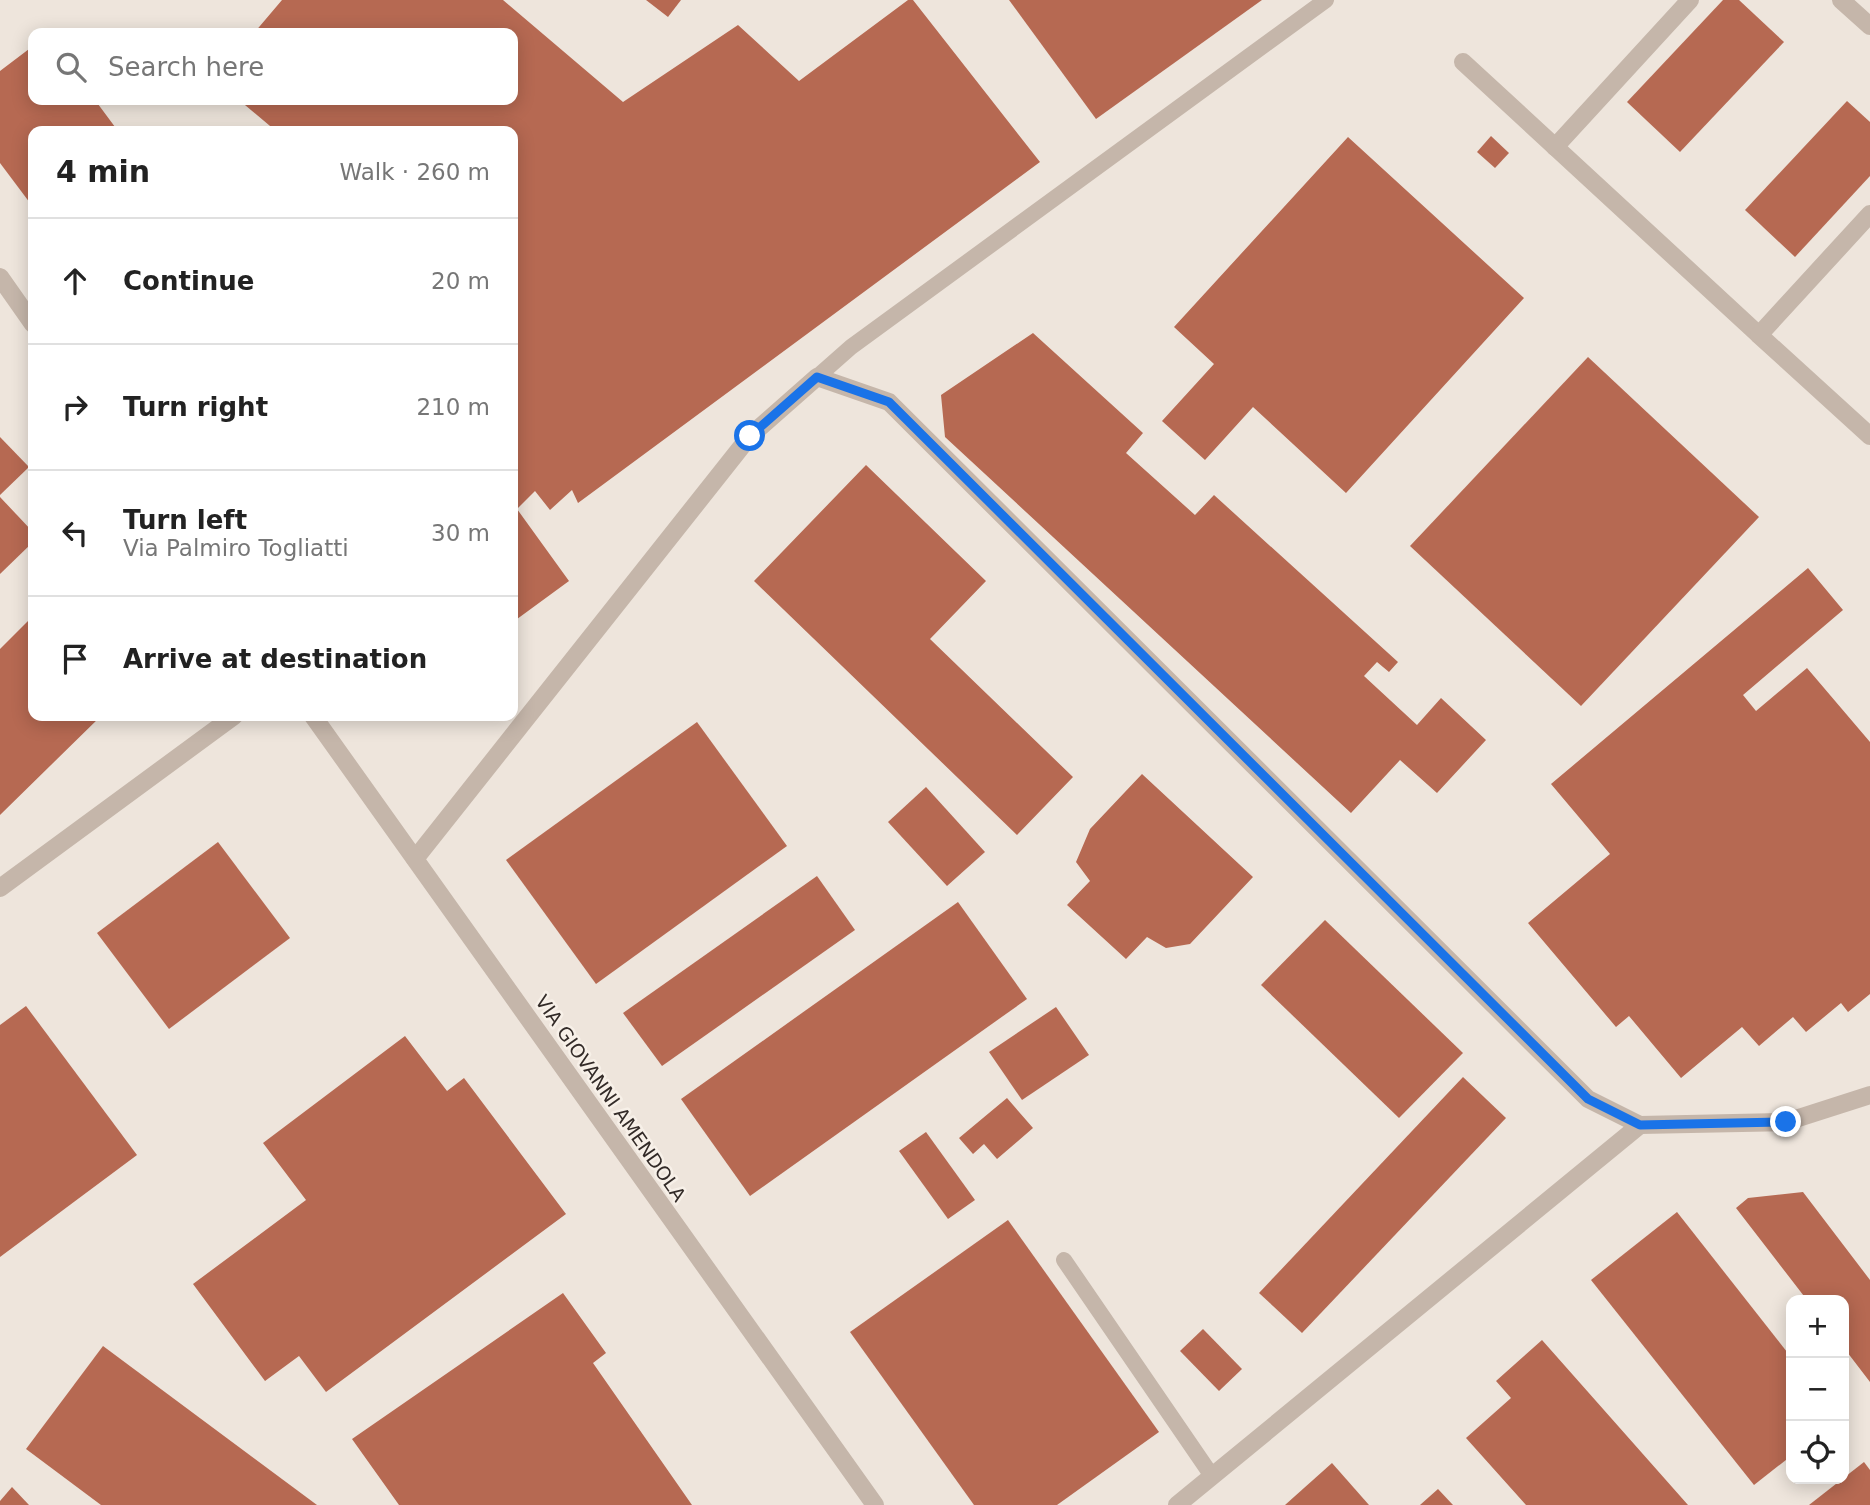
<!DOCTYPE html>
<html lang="en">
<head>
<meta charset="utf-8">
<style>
	:root { --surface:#fff; --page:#f2f2f2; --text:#222; --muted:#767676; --line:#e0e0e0 }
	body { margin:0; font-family:"DejaVu Sans",sans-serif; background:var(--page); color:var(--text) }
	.controls { position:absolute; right:21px; bottom:21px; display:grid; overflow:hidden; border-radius:14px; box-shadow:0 4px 18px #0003 }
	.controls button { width:63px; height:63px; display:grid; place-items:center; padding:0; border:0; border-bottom:2px solid var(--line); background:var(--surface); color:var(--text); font:35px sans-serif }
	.stop { position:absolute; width:21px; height:21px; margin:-16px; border:5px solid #1a73e8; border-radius:50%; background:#fff }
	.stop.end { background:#1a73e8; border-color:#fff; box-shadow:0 2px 7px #0008 }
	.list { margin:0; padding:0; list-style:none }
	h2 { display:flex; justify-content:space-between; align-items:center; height:91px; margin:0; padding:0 28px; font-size:30px }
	h2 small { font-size:23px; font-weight:400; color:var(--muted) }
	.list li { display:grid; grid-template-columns:46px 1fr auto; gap:21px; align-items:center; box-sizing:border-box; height:126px; padding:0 28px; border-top:2px solid var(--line) }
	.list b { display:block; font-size:26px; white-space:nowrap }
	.list p { margin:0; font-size:23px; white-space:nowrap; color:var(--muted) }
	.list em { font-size:23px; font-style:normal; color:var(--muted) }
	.icon { flex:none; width:38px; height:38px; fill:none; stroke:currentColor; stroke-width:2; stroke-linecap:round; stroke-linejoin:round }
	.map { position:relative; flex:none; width:1870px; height:1505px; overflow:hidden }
	.search { position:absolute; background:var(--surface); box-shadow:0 4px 18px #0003; left:28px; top:28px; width:490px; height:77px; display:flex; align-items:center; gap:18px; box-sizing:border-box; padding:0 24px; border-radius:14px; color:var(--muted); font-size:26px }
	.panel { position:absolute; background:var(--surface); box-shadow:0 4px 18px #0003; left:28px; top:126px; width:490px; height:595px; border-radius:14px }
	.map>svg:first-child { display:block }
	.building { fill:#b66952 }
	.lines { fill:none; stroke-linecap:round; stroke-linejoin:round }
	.service { stroke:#c5b6aa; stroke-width:16 }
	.minor { stroke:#c5b6aa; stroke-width:18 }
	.tertiary { stroke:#c5b6aa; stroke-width:18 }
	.route { stroke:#1a73e8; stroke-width:9 }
	.labels { text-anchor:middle; stroke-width:5; stroke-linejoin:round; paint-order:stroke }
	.street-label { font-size:19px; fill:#332b28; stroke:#f7f0e8 }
</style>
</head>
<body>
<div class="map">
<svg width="1870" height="1505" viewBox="0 0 1870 1505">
	<rect width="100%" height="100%" fill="#eee5dc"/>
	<!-- building -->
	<g class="building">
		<polygon points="282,0 503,0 623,102 738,25 799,81 908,0 913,0 1040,162 578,503 572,490 550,510 535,491 517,509 569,581 513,622 513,131 276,131 239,100 513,100 513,33 254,33"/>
		<polygon points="646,0 681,0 668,17"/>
		<polygon points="1009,0 1262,0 1096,119"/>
		<polygon points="1723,0 1739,0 1784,42 1680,152 1627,102"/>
		<polygon points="33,46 33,100 95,100 118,131 33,131 33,207 0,163 0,71"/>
		<polygon points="1847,101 1870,122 1870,176 1795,257 1745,210"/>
		<polygon points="1491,136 1509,153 1495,168 1477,152"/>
		<polygon points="1348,137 1524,298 1346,493 1253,407 1205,460 1162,421 1214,364 1174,327"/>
		<polygon points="1033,333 1143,433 1126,453 1195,515 1214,495 1398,662 1389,672 1377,662 1364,676 1417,725 1441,698 1486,740 1437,793 1400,760 1351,813 945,437 941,395"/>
		<polygon points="1588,357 1759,517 1581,706 1410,546"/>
		<polygon points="0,437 29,467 0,495"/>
		<polygon points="866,465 986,581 930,639 1073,777 1017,835 754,581"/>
		<polygon points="0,497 33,532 33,542 0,574"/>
		<polygon points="1808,568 1843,610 1743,695 1756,711 1807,668 1870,742 1870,994 1848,1012 1841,1003 1806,1032 1793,1017 1759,1046 1742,1027 1681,1078 1629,1016 1616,1027 1528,923 1610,854 1551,784"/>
		<polygon points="33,616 33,716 101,716 0,815 0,649"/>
		<polygon points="697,722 787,846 596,984 506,860"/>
		<polygon points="1142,774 1253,877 1190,944 1166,948 1147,937 1126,959 1067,905 1090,881 1076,862 1090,829"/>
		<polygon points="926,787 985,852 947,886 888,822"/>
		<polygon points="218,842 290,938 169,1029 97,933"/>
		<polygon points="817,876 855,930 662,1066 623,1013"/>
		<polygon points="958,902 1027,999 750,1196 681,1099"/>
		<polygon points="1325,920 1463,1053 1399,1118 1261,985"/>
		<polygon points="26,1006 137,1155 0,1257 0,1025"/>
		<polygon points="1056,1007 1089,1055 1022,1100 989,1052"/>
		<polygon points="405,1036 447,1091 464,1078 566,1214 326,1392 299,1356 265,1381 193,1284 306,1200 263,1143"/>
		<polygon points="1463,1077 1506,1118 1302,1333 1259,1293"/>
		<polygon points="1007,1098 1033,1128 997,1159 984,1144 973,1154 959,1138"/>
		<polygon points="926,1132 975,1200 948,1219 899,1151"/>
		<polygon points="1803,1192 1870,1280 1870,1382 1844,1348 1844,1300 1807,1300 1736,1208 1748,1198"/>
		<polygon points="1677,1212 1791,1357 1791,1456 1754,1485 1591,1280"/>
		<polygon points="1008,1220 1159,1432 1057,1505 974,1505 850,1332"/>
		<polygon points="563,1293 606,1353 593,1363 692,1505 399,1505 352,1439"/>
		<polygon points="1203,1329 1242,1369 1219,1391 1180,1351"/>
		<polygon points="1542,1340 1688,1505 1526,1505 1466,1438 1511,1398 1496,1381"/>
		<polygon points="103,1346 317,1505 101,1505 26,1449"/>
		<polygon points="1864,1462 1870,1470 1870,1505 1809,1505"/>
		<polygon points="1332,1463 1369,1505 1285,1505"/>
		<polygon points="12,1487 29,1505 0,1505 0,1501"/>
		<polygon points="1438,1489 1453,1505 1420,1505"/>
	</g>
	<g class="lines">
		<!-- service -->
		<g class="service">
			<polyline points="817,377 851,347 1326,0"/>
			<polyline points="1064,1260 1212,1476"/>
		</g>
		<!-- minor -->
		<g class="minor">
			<polyline points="1841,0 1870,26"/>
			<polyline points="1463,62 1759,335"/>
			<polyline points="1555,147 1690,0"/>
			<polyline points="1870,214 1759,335 1870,436"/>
			<polyline points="415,859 750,436 817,377 889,402 1588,1099 1640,1125 1786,1122 1870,1095"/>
			<polyline points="0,888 234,716"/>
			<polyline points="1177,1505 1640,1125"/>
		</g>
		<!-- tertiary -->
		<g class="tertiary">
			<polyline points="0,277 33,324"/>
			<polyline points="313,716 875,1505"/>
		</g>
	</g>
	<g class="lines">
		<!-- route -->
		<polyline class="route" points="750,436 817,377 889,402 1588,1099 1640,1125 1786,1122"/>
	</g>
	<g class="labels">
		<!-- street labels -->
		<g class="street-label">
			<text transform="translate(611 1098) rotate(55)" y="7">VIA GIOVANNI AMENDOLA</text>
		</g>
	</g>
</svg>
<div class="controls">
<button>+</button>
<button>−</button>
<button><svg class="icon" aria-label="locate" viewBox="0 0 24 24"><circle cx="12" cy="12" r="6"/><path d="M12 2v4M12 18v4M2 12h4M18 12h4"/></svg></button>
</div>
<div class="stop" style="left:750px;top:436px"></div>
<div class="stop end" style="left:1786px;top:1122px"></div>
<div class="search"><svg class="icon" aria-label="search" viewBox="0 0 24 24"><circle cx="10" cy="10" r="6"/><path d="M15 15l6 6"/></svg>Search here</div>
<section class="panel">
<h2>4 min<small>Walk · 260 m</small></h2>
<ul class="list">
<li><svg class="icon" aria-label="ahead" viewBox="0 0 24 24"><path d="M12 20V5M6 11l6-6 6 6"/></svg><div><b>Continue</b></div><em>20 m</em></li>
<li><svg class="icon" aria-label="right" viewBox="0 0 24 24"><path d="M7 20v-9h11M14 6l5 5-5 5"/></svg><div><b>Turn right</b></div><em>210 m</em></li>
<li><svg class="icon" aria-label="left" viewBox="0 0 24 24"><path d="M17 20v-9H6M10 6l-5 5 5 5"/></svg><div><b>Turn left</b><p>Via Palmiro Togliatti</p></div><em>30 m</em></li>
<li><svg class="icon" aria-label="arrive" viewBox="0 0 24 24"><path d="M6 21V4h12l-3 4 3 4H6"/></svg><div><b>Arrive at destination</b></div></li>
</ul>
</section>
</div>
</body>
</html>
